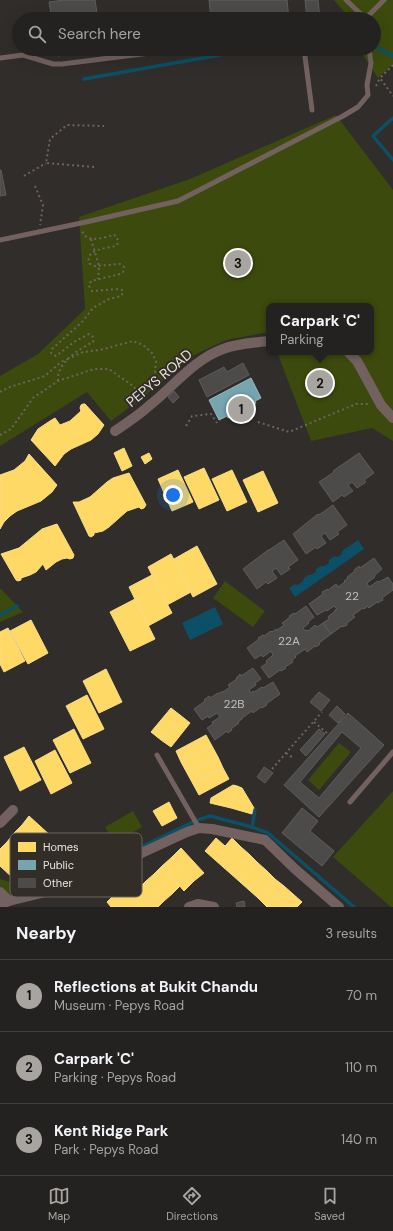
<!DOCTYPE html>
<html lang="en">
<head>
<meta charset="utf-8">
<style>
	:root { --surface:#242220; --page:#2c2a29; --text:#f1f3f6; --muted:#a3a4a5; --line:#413f3e; --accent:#a8a5a1 }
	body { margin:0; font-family:"DM Sans",sans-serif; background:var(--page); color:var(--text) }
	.you { position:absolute; left:173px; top:495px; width:14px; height:14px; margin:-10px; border:3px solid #fff; border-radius:50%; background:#1a73e8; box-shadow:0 0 0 6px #1a73e833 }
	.badge { display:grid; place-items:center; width:26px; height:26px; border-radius:50%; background:var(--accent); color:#111; font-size:13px; font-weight:700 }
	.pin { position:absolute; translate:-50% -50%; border:2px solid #fff; box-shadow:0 1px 4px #0006 }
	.popup { position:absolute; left:266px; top:303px; width:108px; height:52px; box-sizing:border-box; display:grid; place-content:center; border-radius:8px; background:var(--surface); filter:drop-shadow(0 1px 3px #0005); font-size:13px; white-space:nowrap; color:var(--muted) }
	.popup b { font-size:15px; color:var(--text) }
	.popup::after { content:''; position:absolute; left:50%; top:100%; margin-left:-8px; border:8px solid transparent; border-top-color:var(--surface) }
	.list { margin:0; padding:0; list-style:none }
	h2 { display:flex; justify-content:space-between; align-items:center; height:52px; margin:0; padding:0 16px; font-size:17px }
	h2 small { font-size:13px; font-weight:400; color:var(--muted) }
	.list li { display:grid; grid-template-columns:26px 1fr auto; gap:12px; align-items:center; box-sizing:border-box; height:72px; padding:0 16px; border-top:1px solid var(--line) }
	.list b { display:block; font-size:15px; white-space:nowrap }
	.list p { margin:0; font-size:13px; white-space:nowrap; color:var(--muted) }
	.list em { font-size:13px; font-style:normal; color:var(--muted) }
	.icon { flex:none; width:22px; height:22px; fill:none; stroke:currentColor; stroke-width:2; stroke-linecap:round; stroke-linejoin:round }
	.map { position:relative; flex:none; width:393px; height:907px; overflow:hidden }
	.search { position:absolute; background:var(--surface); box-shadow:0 4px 16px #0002; left:12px; right:12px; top:12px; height:44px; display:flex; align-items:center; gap:10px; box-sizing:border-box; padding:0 14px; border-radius:22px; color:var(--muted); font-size:15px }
	.sheet { height:268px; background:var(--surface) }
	nav { display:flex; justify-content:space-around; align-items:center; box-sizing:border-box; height:56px; border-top:1px solid var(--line); background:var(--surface); font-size:11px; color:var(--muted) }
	nav a { display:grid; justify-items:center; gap:2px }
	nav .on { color:var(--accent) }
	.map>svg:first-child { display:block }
	.green { fill:#3c4a0d }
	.water { fill:#0b5066 }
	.homes { fill:#ffd966; stroke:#f8dd8b }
	.public { fill:#76a5af; stroke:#98b8be }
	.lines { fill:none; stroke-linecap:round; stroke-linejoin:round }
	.stream { stroke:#0b5066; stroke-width:3.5 }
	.building { fill:#4c4b4a; stroke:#5e5c5d; fill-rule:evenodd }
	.path { stroke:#6e6361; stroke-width:2; stroke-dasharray:2 3; stroke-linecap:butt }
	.service { stroke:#72615f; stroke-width:5 }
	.minor { stroke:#72615f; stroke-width:10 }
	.labels { text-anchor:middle; stroke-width:4; stroke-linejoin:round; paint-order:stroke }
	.number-label { font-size:12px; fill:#c2bebb }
	.street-label { font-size:14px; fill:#e9e5e1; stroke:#332d27 }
	.key { fill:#332d27; stroke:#6a645f; stroke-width:1 }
	.key-label { font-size:11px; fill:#e9e5e1 }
</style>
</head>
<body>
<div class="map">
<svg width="393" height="907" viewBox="0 0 393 907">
	<rect width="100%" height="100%" fill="#302d2a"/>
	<!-- green -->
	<g class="green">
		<polygon points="334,0 393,0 393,64 378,78 359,49 374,49 374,19 350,19"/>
		<polygon points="336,115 393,190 393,441 372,428 311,441 277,352 371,352 371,306 269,306 269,332 226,340 188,358 147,394 111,421 87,392 0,446 0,376 38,354 85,309 79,217 190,179"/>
		<polygon points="225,581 265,611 253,627 213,598"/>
		<polygon points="0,588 23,612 0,622"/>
		<polygon points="339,743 351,752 319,790 308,780"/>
		<polygon points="393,791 393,907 391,907 333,857"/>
		<polygon points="133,811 142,827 114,843 105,827"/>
		<polygon points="0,879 37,890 10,896 0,886"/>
	</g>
	<!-- water -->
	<g class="water">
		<polygon points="358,540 364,549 295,597 289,588 295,584 298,585 303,581 304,578 308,575 311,575 316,572 316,569 321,566 324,566 329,563 329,560 334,556 337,557 342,554 342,551"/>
		<polygon points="215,607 223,624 190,640 182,623"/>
	</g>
	<!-- homes -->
	<g class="homes">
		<polygon points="83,404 85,404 104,425 98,434 91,440 71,449 64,454 55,466 31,440 38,429 50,421 55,418 60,425 70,421 81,411 80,408 81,405"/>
		<polygon points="124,448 132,466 122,471 114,453"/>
		<polygon points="149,453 152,459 145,464 141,457"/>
		<polygon points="29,454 57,485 52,492 41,501 17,511 10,516 4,522 0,529 0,475 14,470 25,461"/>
		<polygon points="204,468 219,500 199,509 184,477"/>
		<polygon points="178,470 193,502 172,511 158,479"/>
		<polygon points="232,470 247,502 227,511 212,479"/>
		<polygon points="263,471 278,503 258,512 243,480"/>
		<polygon points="129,473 146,505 144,508 141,509 139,507 127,511 109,527 103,531 94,533 94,535 91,537 89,536 73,502 79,502 90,497 107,482 113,478"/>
		<polygon points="57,524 74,555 73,558 70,559 67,558 62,559 56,562 46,570 43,564 36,572 30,575 21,578 21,580 18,581 16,580 1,554 19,548 42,529"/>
		<polygon points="197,546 217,584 193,597 174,559"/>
		<polygon points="171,554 191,592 167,605 148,567"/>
		<polygon points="152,575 172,613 148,626 129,587"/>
		<polygon points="135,599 155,639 130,651 110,612"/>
		<polygon points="31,620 48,653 28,664 10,631"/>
		<polygon points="8,628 25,661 4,672 0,664 0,632"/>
		<polygon points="106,669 122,702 99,713 83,681"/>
		<polygon points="87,695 104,729 83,739 66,706"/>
		<polygon points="171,708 180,715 161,740 151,732"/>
		<polygon points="180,715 190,723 171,747 161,740"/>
		<polygon points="74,729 91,763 70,773 53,740"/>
		<polygon points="206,735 212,746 181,762 176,751"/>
		<polygon points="212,746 218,757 187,773 181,762"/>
		<polygon points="24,747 41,780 20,791 4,757"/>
		<polygon points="55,750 72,783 51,794 35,761"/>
		<polygon points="218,757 223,768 193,784 187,773"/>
		<polygon points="223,768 229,779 199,795 193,784"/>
		<polygon points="233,785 237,786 231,808 210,803 211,798"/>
		<polygon points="237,786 242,788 254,808 252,814 231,808"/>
		<polygon points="169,802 177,818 162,826 153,811"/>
		<polygon points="29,816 52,837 44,845 22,825"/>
		<polygon points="22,825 44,845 37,854 14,833"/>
		<polygon points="14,833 37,854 29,862 7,842"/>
		<polygon points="216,838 225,846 214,859 205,851"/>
		<polygon points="232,838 241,847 223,867 214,859"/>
		<polygon points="7,842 29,862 22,870 0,851 0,849"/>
		<polygon points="96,845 101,853 94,858 89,850"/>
		<polygon points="241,847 249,854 231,874 223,867"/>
		<polygon points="60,848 75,861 60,878 45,864"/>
		<polygon points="181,848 204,873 194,881 172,857"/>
		<polygon points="0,851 22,870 14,879 0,866"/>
		<polygon points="249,854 257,862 240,882 231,874"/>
		<polygon points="172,857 194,881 184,891 162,866"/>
		<polygon points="257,862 267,871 249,890 240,882"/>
		<polygon points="162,866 180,886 172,894 154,874"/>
		<polygon points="267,871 275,879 258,898 249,890"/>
		<polygon points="154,874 172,894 164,901 146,881"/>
		<polygon points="275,879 284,886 266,906 258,898"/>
		<polygon points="146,881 164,901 158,907 155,907 138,889"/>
		<polygon points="284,886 293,894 282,907 267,907 266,906"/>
		<polygon points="121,889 129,897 138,907 124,907 114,895"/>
		<polygon points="138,889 155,907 138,907 129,897"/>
		<polygon points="293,894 302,902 297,907 282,907"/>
		<polygon points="114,895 124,907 111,907 107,902"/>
	</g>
	<!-- public -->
	<polygon class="public" points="251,378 261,398 255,401 256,403 249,407 253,414 237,422 234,415 228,418 227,416 219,420 209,400"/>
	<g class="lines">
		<!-- stream -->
		<g class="stream">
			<polyline points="374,46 393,56"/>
			<polyline points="84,79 254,49"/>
			<polyline points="393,118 373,136 393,160"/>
			<polyline points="0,615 17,606"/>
			<polyline points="252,827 255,810"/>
			<polyline points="59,844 38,865 59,884"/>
			<polyline points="82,874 114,860 195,821 210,816 252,827 268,833 354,907"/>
		</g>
	</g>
	<!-- building -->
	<g class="building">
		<polygon points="64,0 95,0 98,19 52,19 49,2"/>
		<polygon points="209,0 287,0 289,19 211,19"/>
		<polygon points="305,0 318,0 320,19 307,19"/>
		<polygon points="49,15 49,19 36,19 36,17"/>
		<polygon points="57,49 100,49 58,56"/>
		<polygon points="0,170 1,170 6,195 0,196"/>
		<polygon points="243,363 249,375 207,397 199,380 224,367 227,372"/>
		<polygon points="174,391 179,397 173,403 168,397"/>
		<polygon points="359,453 374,473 364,480 366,482 357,488 352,482 348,485 353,491 344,497 342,495 333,502 319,482 334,472 333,471"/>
		<polygon points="333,505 347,525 337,532 339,534 330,540 325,533 321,536 326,543 317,549 316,547 306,554 293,534 318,514 319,515"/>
		<polygon points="284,540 298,560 288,567 290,569 281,575 276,568 272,571 277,578 268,584 266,582 257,589 243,569 268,550 269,550"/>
		<polygon points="374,558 382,569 374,576 375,577 367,583 369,587 378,581 379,582 388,577 393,584 393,590 382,598 383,600 377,603 377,602 369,608 368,606 364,609 363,608 353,615 355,617 347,623 347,625 343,627 342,626 331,634 323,623 329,619 328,617 335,611 335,610 337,609 334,606 327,611 326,610 317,615 309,604 323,594 322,592 328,589 328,590 336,584 338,587 345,582 344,581 348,578 347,577 355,571 354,570 359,566 360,568"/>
		<polygon points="306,606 314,617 308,622 309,623 303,628 305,631 307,630 308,631 315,625 317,627 323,623 331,634 319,643 320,644 316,647 315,646 307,652 305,649 295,656 296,657 292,660 293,662 285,667 286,668 281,671 280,670 269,678 261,667 267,663 266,661 273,655 271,651 263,657 261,655 255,659 247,648 259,639 258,638 263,635 264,636 271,631 272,632 276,629 277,630 284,625 282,623 290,617 289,616 294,613 295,614"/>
		<polygon points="253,668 261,679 255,683 256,685 249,690 251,693 253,691 254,692 262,687 263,688 273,682 280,694 266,704 267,705 262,708 261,707 253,713 252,711 242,718 242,719 238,722 239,723 231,729 232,730 228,733 227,731 215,740 207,728 213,724 212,722 220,717 217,713 209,718 208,716 202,720 194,709 205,701 204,700 209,696 210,698 218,693 218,694 223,691 223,692 230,687 228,685 237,679 236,678 240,674 241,676"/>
		<polygon points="319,692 330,700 321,711 310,702"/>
		<polygon points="337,706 345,714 338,723 329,715"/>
		<path d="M348,713L384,745L319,817L284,785ZM342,732L361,748L319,798L300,782Z"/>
		<polygon points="319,729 325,734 306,756 300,750"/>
		<polygon points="264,767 273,773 265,783 257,777"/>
		<polygon points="302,808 318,821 310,831 334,851 322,866 282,833"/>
		<polygon points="244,901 245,907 237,907 236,903"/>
	</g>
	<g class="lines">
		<!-- path -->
		<g class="path">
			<polyline points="393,65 380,78 393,96"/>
			<polyline points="376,86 380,78"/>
			<polyline points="94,167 46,163 50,139 67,125 104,126"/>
			<polyline points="24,176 46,163"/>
			<polyline points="35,186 43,205 40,225"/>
			<polyline points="91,239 99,266 98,279"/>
			<polyline points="72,357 83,352 100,350 133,341 143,345 152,353 156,361 155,370 156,387"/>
			<path d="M58,381C56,363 79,349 93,342C94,338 93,336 89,334L74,342L56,356L51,353L52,349L82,322L93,308L109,299L121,296L123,293L122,290L119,289L92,291L89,286L91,281L120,274L123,272L124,267L120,264L95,266L90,264C83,250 106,248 116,246L118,243L117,237L114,235C104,237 86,245 82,230"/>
			<polyline points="0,392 7,388 45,376 61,362 68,359"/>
			<polyline points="258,422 289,432 356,404 370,404"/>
			<polyline points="186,426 192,416 211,414 217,423"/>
			<polyline points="0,435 11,429 33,398 58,381 94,369 109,369 133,386 144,398"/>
			<polyline points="314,722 327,733"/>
			<polyline points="286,753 293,758"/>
			<polyline points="272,769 322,712"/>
			<polyline points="46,843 52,848 36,865 52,879"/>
			<polyline points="43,847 48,852"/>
			<polyline points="52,848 57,843"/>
		</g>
		<!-- service -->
		<g class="service">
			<polyline points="346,0 366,19"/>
			<polyline points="362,19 366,18 384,0"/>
			<polyline points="304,49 312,110"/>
			<polyline points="0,58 23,55 53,64 62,64 182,49"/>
			<polyline points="0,240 86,222 178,201 343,116 358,107 368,95 367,85 371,63 369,49"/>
			<polyline points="157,755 199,828"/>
			<polyline points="350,802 393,752"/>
		</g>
		<!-- minor -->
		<g class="minor">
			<polyline points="348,352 357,361 381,405 393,418"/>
			<path d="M115,431C127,423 139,415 150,405C174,386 193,360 223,349C238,343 253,343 269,341"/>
			<polyline points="0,823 13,810"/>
			<polyline points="0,892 9,901"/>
			<polyline points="0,905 9,901 70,886 187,832 199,828 212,829 265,840 295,869 339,907"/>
			<polyline points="189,907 198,904 214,907"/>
		</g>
	</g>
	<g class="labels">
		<!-- number labels -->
		<g class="number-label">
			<text x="352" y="600">22</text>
			<text x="289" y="645">22A</text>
			<text x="234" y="708">22B</text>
		</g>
		<!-- street labels -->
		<g class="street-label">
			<text transform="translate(159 378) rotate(-40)" y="5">PEPYS ROAD</text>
		</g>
	</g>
	<!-- legend -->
	<rect x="10" y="833" width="132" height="64" rx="6" class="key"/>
	<rect x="18" y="842" width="18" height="10" fill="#ffd966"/>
	<rect x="18" y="860" width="18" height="10" fill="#76a5af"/>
	<rect x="18" y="878" width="18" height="10" fill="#4c4b4a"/>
	<g class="key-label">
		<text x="43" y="851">Homes</text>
		<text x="43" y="869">Public</text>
		<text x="43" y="887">Other</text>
	</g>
</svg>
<div class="you"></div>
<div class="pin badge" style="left:241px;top:409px">1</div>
<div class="pin badge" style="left:320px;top:383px">2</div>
<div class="popup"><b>Carpark 'C'</b>Parking</div>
<div class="pin badge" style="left:238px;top:263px">3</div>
<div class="search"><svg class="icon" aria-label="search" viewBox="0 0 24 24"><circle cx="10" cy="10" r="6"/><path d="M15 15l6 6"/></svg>Search here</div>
</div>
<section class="sheet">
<h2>Nearby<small>3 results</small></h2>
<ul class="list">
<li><span class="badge">1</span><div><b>Reflections at Bukit Chandu</b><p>Museum · Pepys Road</p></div><em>70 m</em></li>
<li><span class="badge">2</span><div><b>Carpark 'C'</b><p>Parking · Pepys Road</p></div><em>110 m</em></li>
<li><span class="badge">3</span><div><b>Kent Ridge Park</b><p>Park · Pepys Road</p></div><em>140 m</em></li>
</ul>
</section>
<nav>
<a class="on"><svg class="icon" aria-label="map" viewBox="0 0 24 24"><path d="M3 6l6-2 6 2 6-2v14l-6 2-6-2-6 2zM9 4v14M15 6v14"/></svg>Map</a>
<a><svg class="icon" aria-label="directions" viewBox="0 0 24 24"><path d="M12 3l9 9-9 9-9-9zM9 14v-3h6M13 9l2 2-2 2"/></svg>Directions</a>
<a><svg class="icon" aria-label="saved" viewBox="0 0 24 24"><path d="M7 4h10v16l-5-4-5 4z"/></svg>Saved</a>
</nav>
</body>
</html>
